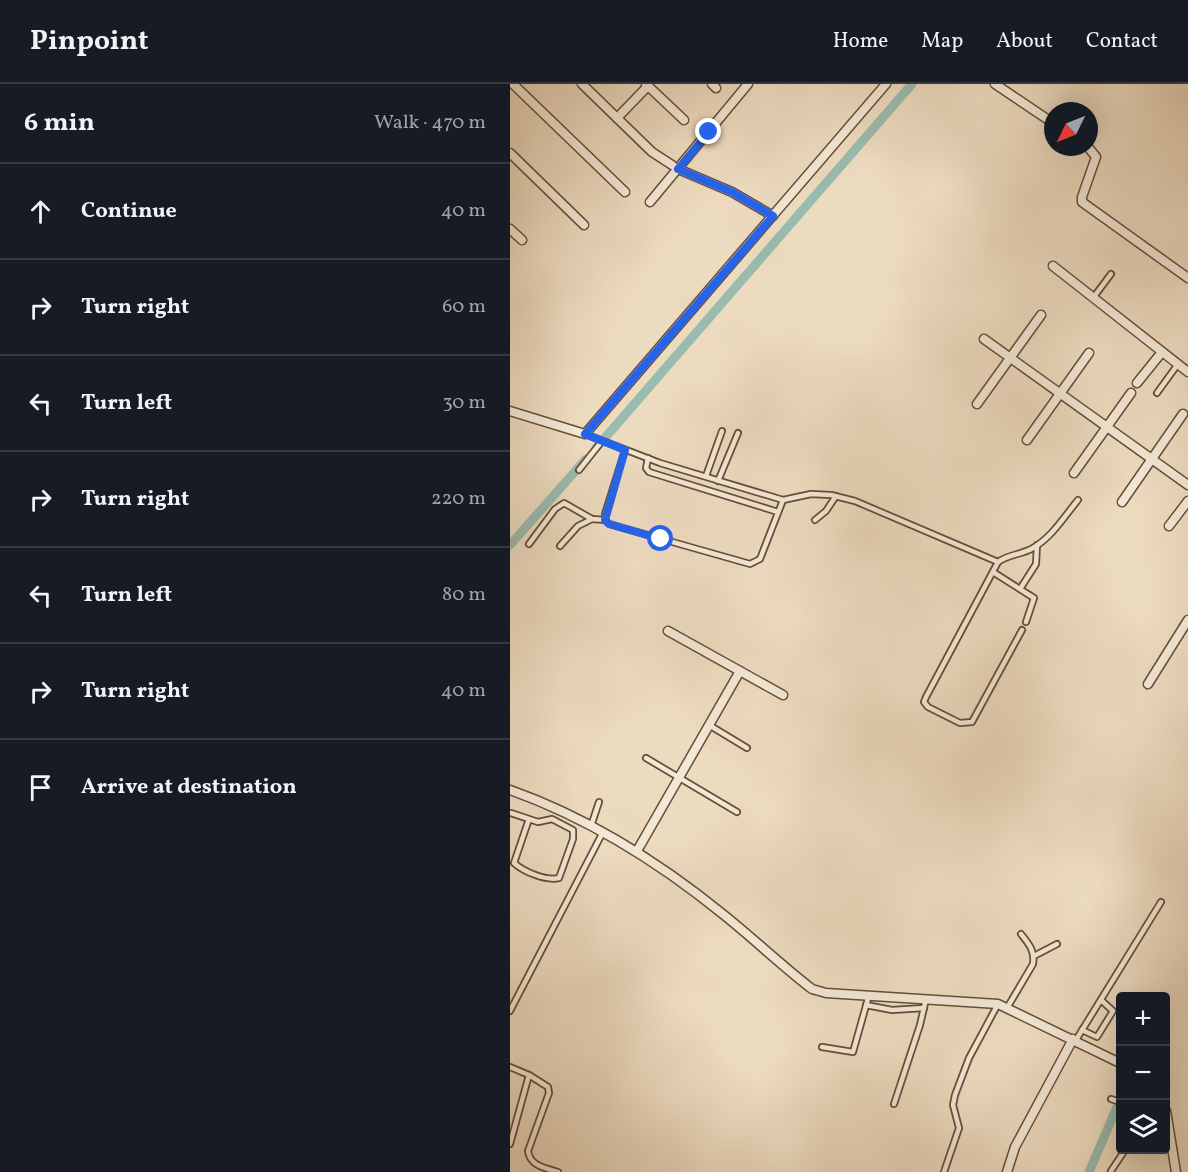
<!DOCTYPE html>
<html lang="en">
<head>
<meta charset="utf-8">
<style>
	:root { --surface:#171b24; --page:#242831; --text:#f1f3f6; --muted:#9ea1a6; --line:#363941 }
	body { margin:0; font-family:Vollkorn,serif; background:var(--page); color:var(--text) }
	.controls { position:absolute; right:18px; bottom:18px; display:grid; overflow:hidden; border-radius:6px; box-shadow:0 6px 24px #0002 }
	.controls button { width:54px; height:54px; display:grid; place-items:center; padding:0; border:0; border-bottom:2px solid var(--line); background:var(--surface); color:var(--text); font:30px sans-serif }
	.compass { position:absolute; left:534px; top:18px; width:54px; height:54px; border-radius:50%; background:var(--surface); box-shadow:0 6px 24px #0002; rotate:227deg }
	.stop { position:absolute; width:18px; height:18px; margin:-14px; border:4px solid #2563eb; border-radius:50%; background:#fff }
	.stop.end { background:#2563eb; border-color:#fff; box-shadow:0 2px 6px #0008 }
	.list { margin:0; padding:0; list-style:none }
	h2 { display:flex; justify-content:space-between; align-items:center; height:78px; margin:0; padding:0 24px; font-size:26px }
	h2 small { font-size:20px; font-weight:400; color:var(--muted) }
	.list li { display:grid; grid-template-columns:39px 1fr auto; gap:18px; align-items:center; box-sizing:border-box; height:96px; padding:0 24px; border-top:2px solid var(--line) }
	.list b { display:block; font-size:22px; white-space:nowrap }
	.list em { font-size:20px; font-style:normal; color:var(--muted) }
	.icon { flex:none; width:33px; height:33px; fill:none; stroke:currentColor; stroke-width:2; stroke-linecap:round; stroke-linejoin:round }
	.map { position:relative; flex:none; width:678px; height:1088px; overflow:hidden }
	header { display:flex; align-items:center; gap:36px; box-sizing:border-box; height:84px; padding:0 30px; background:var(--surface); border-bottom:2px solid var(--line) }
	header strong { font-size:28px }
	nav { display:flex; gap:33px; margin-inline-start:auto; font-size:21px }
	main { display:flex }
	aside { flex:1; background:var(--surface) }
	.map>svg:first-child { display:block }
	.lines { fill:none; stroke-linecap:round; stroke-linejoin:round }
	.canal { stroke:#9abbaf; stroke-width:9 }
	.lane-casing { stroke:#654e36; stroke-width:8 }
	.street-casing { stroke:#654e36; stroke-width:11 }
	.lane { stroke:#f3e8d6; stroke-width:4.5 }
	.street { stroke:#f3e8d6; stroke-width:8 }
	.route { stroke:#2563eb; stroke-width:8 }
</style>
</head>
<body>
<header>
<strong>Pinpoint</strong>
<nav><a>Home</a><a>Map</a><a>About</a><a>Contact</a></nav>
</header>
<main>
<aside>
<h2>6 min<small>Walk · 470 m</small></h2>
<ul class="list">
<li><svg class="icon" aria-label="ahead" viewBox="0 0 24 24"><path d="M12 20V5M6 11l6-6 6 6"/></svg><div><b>Continue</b></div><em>40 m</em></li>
<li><svg class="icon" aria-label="right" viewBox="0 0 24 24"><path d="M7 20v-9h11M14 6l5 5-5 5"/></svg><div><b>Turn right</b></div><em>60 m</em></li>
<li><svg class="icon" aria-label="left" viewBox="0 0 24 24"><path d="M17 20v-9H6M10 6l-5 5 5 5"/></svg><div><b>Turn left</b></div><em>30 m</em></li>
<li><svg class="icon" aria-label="right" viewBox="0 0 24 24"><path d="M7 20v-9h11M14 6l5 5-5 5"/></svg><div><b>Turn right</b></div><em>220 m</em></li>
<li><svg class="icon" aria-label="left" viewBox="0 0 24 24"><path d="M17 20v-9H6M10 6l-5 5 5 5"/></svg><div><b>Turn left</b></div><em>80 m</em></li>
<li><svg class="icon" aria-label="right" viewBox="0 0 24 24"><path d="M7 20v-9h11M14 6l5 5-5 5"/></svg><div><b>Turn right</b></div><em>40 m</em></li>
<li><svg class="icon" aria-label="arrive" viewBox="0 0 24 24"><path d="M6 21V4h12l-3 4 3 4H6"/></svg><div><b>Arrive at destination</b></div></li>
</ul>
</aside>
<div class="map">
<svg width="678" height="1088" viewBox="0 0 678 1088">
	<rect width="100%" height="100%" fill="#eddbc0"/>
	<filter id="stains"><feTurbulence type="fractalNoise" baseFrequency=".00333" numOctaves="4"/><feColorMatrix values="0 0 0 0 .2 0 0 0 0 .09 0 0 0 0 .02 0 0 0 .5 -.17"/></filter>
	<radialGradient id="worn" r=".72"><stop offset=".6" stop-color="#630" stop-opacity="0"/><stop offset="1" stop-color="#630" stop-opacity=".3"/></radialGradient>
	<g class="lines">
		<!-- canal -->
		<g class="canal">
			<polyline points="87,363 402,0"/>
			<polyline points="0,461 76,375"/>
			<polyline points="579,1088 610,1016"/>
		</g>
		<defs>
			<g id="lane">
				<polyline points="583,214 601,190"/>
				<polyline points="647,309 668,280"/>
				<polyline points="75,350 150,379 273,416 301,410 321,411 345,417 488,478"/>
				<polyline points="115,366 95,430 95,436 99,440 240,480 250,475 273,416"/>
				<polyline points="138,374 136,384 139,388 268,428"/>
				<polyline points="69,386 92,357"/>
				<polyline points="196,392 212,347"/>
				<polyline points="208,397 228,349"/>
				<polyline points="305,436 316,427 326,412"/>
				<polyline points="19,460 45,425 54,419 82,435 95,436"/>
				<polyline points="50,462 68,442 82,435"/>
				<polyline points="483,488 524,514 516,538"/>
				<polyline points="510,505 526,480 527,461"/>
				<path d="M512,546L462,638L450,639L418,623L414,618L416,613L488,478C499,470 511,471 523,464C542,453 554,433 568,416"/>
				<polyline points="199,641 237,664"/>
				<polyline points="136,674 227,728"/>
				<path d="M1,729L28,738L42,735L63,746V755L49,794C36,797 14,788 4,779L19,735"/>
				<polyline points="81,742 89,718"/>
				<polyline points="524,872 547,860"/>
				<polyline points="356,921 382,926 414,924"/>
				<path d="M497,924L523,880C525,867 519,860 511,850"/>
				<polyline points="0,927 93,748"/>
				<polyline points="572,946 587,953 603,927 591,916"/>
				<polyline points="566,956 651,818"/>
				<polyline points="312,963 343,968 359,911"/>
				<polyline points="0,983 19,991 0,1060"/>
				<path d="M19,991L38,1003L39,1009L18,1067C20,1082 35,1084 48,1088"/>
				<polyline points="601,1015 610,1018"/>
				<polyline points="384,1020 410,941 416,915"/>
				<polyline points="601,1087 615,1066"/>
				<polyline points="434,1088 449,1044 443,1021 445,1011 459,974 488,920"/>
			</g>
			<g id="street">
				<polyline points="3,0 115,108"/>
				<polyline points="72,0 142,68 162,81"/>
				<polyline points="136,0 174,36"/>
				<polyline points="202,0 206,4"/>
				<polyline points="485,0 543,39"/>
				<polyline points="107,34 138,2"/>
				<polyline points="578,63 586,73 572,113 572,118 678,194"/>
				<polyline points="0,69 74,141"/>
				<polyline points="168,85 222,108 263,132"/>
				<polyline points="140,118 238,0"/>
				<polyline points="0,145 12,156"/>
				<polyline points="543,182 678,288"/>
				<polyline points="474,255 678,401"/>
				<polyline points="627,299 652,268"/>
				<polyline points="467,320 531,231"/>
				<polyline points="0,327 75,350 376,0"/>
				<polyline points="517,356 579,269"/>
				<polyline points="564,389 621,309"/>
				<polyline points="612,418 673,330"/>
				<polyline points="659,442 678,417"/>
				<polyline points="158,547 273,611"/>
				<polyline points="638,600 678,536"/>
				<path d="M0,706C79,734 150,779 214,831C244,855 272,882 302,905L316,909L488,920L610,979"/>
				<polyline points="127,767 230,587"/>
				<polyline points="656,1027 666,1088"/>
				<polyline points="497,1088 505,1063 563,955"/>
			</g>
		</defs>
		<!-- lane casing -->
		<use href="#lane" class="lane-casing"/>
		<!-- street casing -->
		<use href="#street" class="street-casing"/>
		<!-- lane -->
		<use href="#lane" class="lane"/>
		<!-- street -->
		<use href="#street" class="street"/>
	</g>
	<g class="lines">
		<!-- route -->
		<polyline class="route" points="151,455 99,440 95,436 115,366 75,350 263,132 222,108 168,85 199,48"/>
	</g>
	<rect width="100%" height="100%" filter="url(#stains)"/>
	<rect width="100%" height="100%" fill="url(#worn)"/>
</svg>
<div class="controls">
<button>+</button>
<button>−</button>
<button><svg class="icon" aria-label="layers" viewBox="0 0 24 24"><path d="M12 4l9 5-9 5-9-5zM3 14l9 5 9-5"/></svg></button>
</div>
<svg class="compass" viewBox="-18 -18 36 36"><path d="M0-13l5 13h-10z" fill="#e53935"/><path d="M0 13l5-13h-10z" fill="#9ea1a6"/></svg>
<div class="stop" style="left:151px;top:455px"></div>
<div class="stop end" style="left:199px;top:48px"></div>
</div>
</main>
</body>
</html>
